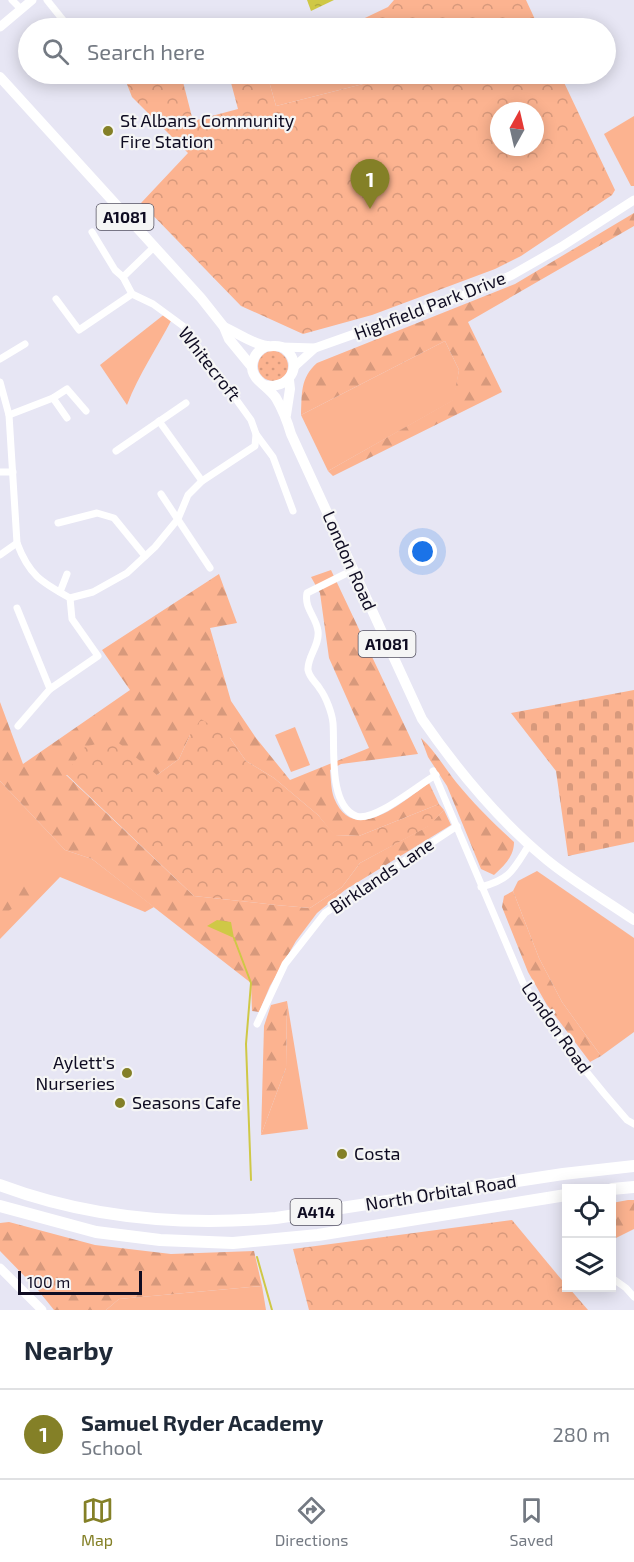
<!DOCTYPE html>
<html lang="en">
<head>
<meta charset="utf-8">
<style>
	:root { --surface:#fff; --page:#f2f2f3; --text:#1f2937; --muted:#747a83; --line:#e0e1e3; --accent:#848027 }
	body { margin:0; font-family:"Exo 2",sans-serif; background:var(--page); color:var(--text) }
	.controls { position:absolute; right:18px; bottom:18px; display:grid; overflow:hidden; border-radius:0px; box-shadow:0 3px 15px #0003 }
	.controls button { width:54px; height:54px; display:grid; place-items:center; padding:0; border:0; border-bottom:2px solid var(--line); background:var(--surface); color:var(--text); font:30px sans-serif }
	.compass { position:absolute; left:490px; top:102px; width:54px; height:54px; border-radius:50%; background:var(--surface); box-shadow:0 3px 15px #0003; rotate:8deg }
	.scale { position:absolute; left:18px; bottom:15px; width:124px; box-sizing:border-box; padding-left:6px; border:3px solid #0f0c22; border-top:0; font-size:16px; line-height:21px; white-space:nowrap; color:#0f0c22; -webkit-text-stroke:4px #f5f5f5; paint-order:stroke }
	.you { position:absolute; left:423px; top:552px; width:21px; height:21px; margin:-15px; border:4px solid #fff; border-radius:50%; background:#1a73e8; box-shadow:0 0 0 9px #1a73e833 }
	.badge { display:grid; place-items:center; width:39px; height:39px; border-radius:50%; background:var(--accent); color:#fff; font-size:20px; font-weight:700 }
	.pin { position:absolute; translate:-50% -50px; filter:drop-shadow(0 2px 3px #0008) }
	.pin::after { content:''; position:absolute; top:32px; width:21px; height:18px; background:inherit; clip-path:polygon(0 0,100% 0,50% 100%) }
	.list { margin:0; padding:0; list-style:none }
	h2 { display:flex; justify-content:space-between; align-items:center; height:78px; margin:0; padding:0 24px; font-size:26px }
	h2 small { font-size:20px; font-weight:400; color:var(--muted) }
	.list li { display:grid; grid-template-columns:39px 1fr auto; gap:18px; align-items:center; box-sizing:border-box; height:90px; padding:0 24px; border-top:2px solid var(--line) }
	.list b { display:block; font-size:22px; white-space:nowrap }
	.list p { margin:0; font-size:20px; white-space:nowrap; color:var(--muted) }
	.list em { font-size:20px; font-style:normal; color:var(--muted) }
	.icon { flex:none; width:33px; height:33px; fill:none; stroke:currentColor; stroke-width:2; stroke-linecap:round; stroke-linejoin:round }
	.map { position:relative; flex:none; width:634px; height:1310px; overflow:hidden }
	.search { position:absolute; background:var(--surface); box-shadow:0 3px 15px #0003; left:18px; right:18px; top:18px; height:66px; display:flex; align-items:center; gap:15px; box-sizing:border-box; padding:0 21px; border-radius:33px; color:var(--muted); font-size:22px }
	.sheet { height:168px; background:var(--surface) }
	nav { display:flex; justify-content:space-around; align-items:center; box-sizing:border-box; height:84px; border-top:2px solid var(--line); background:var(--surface); font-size:16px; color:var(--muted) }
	nav a { display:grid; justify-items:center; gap:3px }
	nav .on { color:var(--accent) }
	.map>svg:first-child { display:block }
	.grass { fill:#fcb390 }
	.forest { fill:url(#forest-firs) }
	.cemetery { fill:url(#cemetery-stones) }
	.park { fill:url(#park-crowns); fill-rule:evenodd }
	.garden { fill:url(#garden-dots) }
	.water { fill:url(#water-ripples) }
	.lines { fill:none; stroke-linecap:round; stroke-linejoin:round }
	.stream { stroke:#cfc846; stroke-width:2 }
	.street { stroke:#fff; stroke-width:7 }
	.secondary { stroke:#fff; stroke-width:9 }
	.primary { stroke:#fff; stroke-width:10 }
	.highway { stroke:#fff; stroke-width:12 }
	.poi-dot { fill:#848027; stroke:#f5f5f5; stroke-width:2 }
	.labels { text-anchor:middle; stroke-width:4.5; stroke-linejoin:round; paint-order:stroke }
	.shield { fill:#f5f5f5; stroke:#545261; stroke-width:1.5 }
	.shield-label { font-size:16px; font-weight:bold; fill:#0f0c22 }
	.poi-label { font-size:18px; fill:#0f0c22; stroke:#f5f5f5; text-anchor:start }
	.street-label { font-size:18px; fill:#0f0c22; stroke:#f5f5f5 }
</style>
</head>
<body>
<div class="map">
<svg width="634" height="1310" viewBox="0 0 634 1310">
	<defs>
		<pattern id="forest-firs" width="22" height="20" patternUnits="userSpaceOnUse" patternTransform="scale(1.5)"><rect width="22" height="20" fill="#fcb390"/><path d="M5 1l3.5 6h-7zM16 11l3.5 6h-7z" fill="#d7997c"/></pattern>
		<pattern id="cemetery-stones" width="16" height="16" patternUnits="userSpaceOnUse" patternTransform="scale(1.5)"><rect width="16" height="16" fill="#fcb390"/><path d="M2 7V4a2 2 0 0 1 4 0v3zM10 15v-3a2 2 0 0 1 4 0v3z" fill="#d7997c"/></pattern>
		<pattern id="park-crowns" width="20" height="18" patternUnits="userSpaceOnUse" patternTransform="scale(1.5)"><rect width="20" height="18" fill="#fcb390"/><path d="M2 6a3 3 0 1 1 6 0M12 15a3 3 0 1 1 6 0" fill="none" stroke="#d7997c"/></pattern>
		<pattern id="garden-dots" width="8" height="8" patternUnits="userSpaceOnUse" patternTransform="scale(1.5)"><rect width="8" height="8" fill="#fcb390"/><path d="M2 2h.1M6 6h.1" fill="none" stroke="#d7997c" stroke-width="1.8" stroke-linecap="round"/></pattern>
		<pattern id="water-ripples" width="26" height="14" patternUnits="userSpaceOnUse" patternTransform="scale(1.5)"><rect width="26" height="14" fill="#cfc846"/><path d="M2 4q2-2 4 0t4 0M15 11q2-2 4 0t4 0" fill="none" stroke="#b1ab3d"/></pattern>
	</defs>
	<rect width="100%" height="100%" fill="#e7e6f4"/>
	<!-- grass -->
	<g class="grass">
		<polygon points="267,74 378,74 362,78 363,84 276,106"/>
		<polygon points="634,116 634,186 631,186 604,134"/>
		<path d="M166,313L172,319C157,348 139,374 127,405L100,365Z"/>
		<polygon points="445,341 459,370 454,400 328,471 301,415"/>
		<polygon points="295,727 310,765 291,772 275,735"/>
		<polygon points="0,781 65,850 92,859 154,907 145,912 60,877 0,939"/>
		<polygon points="537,871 634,938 634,1032 601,1056 562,1002 539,958 513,891 518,881"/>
		<polygon points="287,1001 308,1129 261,1135 286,1068"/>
		<polygon points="262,1286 266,1310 106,1310 119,1299"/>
	</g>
	<!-- forest -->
	<g class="forest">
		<path d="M634,213V226L468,322L502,392L333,476L328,471L453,400L459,370L445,341L301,415C302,394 300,378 317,363L515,284Z"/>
		<path d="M331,570L418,754L341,764L330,770C331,779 331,790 334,798C354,847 403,801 429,783L439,804L359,836L334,835L318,815L274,778L246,761L230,738L190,735L179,759L157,775H66L194,896L276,905L310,908L342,887L360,863L428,826L444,810L451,825L345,890L317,913L296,941L270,986L259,1012L252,1011L251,983L92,859L65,850L0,781V702L23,764L130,690L102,650L219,574L237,623L210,628L231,701L256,738L290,780L369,748L329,658L320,593L311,577Z"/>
		<path d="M421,738C435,751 444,767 456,782C473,803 493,823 514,842C514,856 505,865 494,875L481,869L447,786L428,757Z"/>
		<polygon points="31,880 35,886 29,897 0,917 0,891 11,885"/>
		<polygon points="513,891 539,958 562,1002 601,1056 590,1062 547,1005 528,972 502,907 504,896"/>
		<polygon points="287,1001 286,1068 261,1135 264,1026 271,1005"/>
		<polygon points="628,1200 634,1200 634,1229 612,1240 612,1203"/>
		<polygon points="9,1222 95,1245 171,1254 254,1251 262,1286 119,1299 106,1310 54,1310 38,1290 0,1251 0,1223"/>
	</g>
	<!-- cemetery -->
	<polygon class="cemetery" points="634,690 634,842 568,856 556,771 511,713"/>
	<!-- park -->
	<g class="park">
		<polygon points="394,0 526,0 539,28 379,28 378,26 370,28 349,28 348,26 388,7"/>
		<path d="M123,74H181L193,121L238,109L230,79L251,74H267L276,106L363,84L361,78L378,74H560L615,190L612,195L521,256L495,269L372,315L303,334L241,306L141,203L188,153L132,97ZM499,111H535V147H499Z"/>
		<polygon points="201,719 230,738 246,761 274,778 318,815 335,835 359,836 439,804 444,810 429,826 360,863 342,887 310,908 276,905 194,896 66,774 85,747 114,739 157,775 179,759 190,735"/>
		<polygon points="512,1220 566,1285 566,1288 569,1288 588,1310 309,1310 293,1249"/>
	</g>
	<!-- garden -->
	<circle class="garden" cx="273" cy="366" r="15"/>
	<!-- water -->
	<g class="water">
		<polygon points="307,0 334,0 311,11"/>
		<polygon points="217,920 231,922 234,938 207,926"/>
	</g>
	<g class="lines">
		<!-- stream -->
		<g class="stream">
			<polyline points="234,938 251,983 246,1044 251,1180"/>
			<polyline points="257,1257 272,1310"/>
		</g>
		<!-- street -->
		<g class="street">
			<polyline points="12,0 21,9"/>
			<polyline points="47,0 67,25"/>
			<polyline points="92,232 115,270 123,277"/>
			<polyline points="56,299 79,330 132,294"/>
			<polyline points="0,359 25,344"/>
			<path d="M0,382L9,415L17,543C29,575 41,582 70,598L93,592L127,573L155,547L178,519L188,495L202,481L255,446L256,434L251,420L183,326L153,304L132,294L123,277L154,247"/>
			<polyline points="53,398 67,418"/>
			<polyline points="9,415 53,398 67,389 86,411"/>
			<polyline points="159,421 202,481"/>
			<polyline points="256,434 273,457 293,511"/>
			<polyline points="116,451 186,403"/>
			<polyline points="0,472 13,472"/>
			<polyline points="161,494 210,568"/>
			<polyline points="58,523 97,513 114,518 145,556"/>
			<polyline points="0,555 17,543"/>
			<path d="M353,570L307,593C304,609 316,616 318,631C320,645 307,657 308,670C310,679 316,682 320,689C326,697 332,713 333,723C335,747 328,805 356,816C374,823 419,784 436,775"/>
			<polyline points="60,592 67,574"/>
			<polyline points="17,608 50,689 98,656 72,619 70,598"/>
			<polyline points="18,726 50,689"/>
			<path d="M433,771L523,983C553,1031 589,1077 627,1120L634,1124"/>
			<path d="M481,887C511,879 513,870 529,845"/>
			<polyline points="257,1024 285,964 325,913 457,826"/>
			<polyline points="612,1278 626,1288 634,1297"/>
		</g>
		<!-- secondary -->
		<g class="secondary">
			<polyline points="0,27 32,0"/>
			<polyline points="281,347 315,348"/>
			<polyline points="294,367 315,348 473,292 512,275 561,247 634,200"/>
			<polyline points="0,1268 42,1310"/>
		</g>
		<!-- primary -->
		<g class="primary">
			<polyline points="0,77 201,298 224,327 229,339 252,367"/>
			<path d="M224,327C238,333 252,344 267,346C274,347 279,344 285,349C305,365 288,391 264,385"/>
			<path d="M267,346C253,352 246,369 259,381C265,387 271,391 276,398C283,410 287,420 291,434L422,719C458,771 497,819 547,860C574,882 605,900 634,920"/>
			<polyline points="286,415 290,389 289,380"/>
		</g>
		<!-- highway -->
		<g class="highway">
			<path d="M0,1185C88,1218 183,1226 276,1218L563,1174L634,1166"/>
			<polyline points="612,1189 634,1187"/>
			<polyline points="0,1206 96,1232 160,1240 233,1243 318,1235 566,1195"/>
		</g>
	</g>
	<!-- markers -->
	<g class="poi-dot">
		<circle cx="108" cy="131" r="6"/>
		<circle cx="127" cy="1073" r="6"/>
		<circle cx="120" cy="1103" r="6"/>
		<circle cx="342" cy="1154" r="6"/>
	</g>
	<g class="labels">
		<!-- shield labels -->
		<g class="shield">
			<rect x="96.5" y="204" width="57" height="26" rx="4.5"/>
			<rect x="358.5" y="631" width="57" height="26" rx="4.5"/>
			<rect x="290.5" y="1199" width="51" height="26" rx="4.5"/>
		</g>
		<g class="shield-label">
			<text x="125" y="223">A1081</text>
			<text x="387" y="650">A1081</text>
			<text x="316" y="1218">A414</text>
		</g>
		<!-- poi labels -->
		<g class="poi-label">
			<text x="120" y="127">St Albans Community<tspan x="120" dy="21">Fire Station</tspan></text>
			<text x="115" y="1069" text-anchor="end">Aylett's<tspan x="115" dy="21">Nurseries</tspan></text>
			<text x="132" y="1109">Seasons Cafe</text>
			<text x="354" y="1160">Costa</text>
		</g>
		<!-- street labels -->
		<g class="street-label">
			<text transform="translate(430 306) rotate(-21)" y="6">Highfield Park Drive</text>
			<text transform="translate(209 364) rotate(52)" y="6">Whitecroft</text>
			<text transform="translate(349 561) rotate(66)" y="6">London Road</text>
			<text transform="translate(382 876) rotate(-34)" y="6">Birklands Lane</text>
			<text transform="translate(556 1028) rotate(55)" y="6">London Road</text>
			<text transform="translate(441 1193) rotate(-9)" y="6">North Orbital Road</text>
		</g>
	</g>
</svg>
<div class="controls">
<button><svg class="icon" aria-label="locate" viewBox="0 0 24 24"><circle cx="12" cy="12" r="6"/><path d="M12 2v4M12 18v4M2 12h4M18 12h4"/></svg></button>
<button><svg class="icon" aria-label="layers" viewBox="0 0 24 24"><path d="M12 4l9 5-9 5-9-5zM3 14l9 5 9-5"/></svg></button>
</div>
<svg class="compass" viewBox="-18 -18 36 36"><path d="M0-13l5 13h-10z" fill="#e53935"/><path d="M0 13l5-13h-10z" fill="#747a83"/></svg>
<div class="scale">100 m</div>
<div class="you"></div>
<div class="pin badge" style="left:370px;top:209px">1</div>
<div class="search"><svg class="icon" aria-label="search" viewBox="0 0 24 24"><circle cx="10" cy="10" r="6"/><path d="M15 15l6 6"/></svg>Search here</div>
</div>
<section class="sheet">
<h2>Nearby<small></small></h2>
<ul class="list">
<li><span class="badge">1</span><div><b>Samuel Ryder Academy</b><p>School</p></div><em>280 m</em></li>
</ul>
</section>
<nav>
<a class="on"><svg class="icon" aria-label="map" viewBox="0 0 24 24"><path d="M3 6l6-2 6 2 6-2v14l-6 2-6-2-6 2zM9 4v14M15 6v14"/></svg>Map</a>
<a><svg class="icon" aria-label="directions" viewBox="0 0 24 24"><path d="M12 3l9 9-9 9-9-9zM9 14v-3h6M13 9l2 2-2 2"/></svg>Directions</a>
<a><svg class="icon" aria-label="saved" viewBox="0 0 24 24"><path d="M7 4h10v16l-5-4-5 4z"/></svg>Saved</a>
</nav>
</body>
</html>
